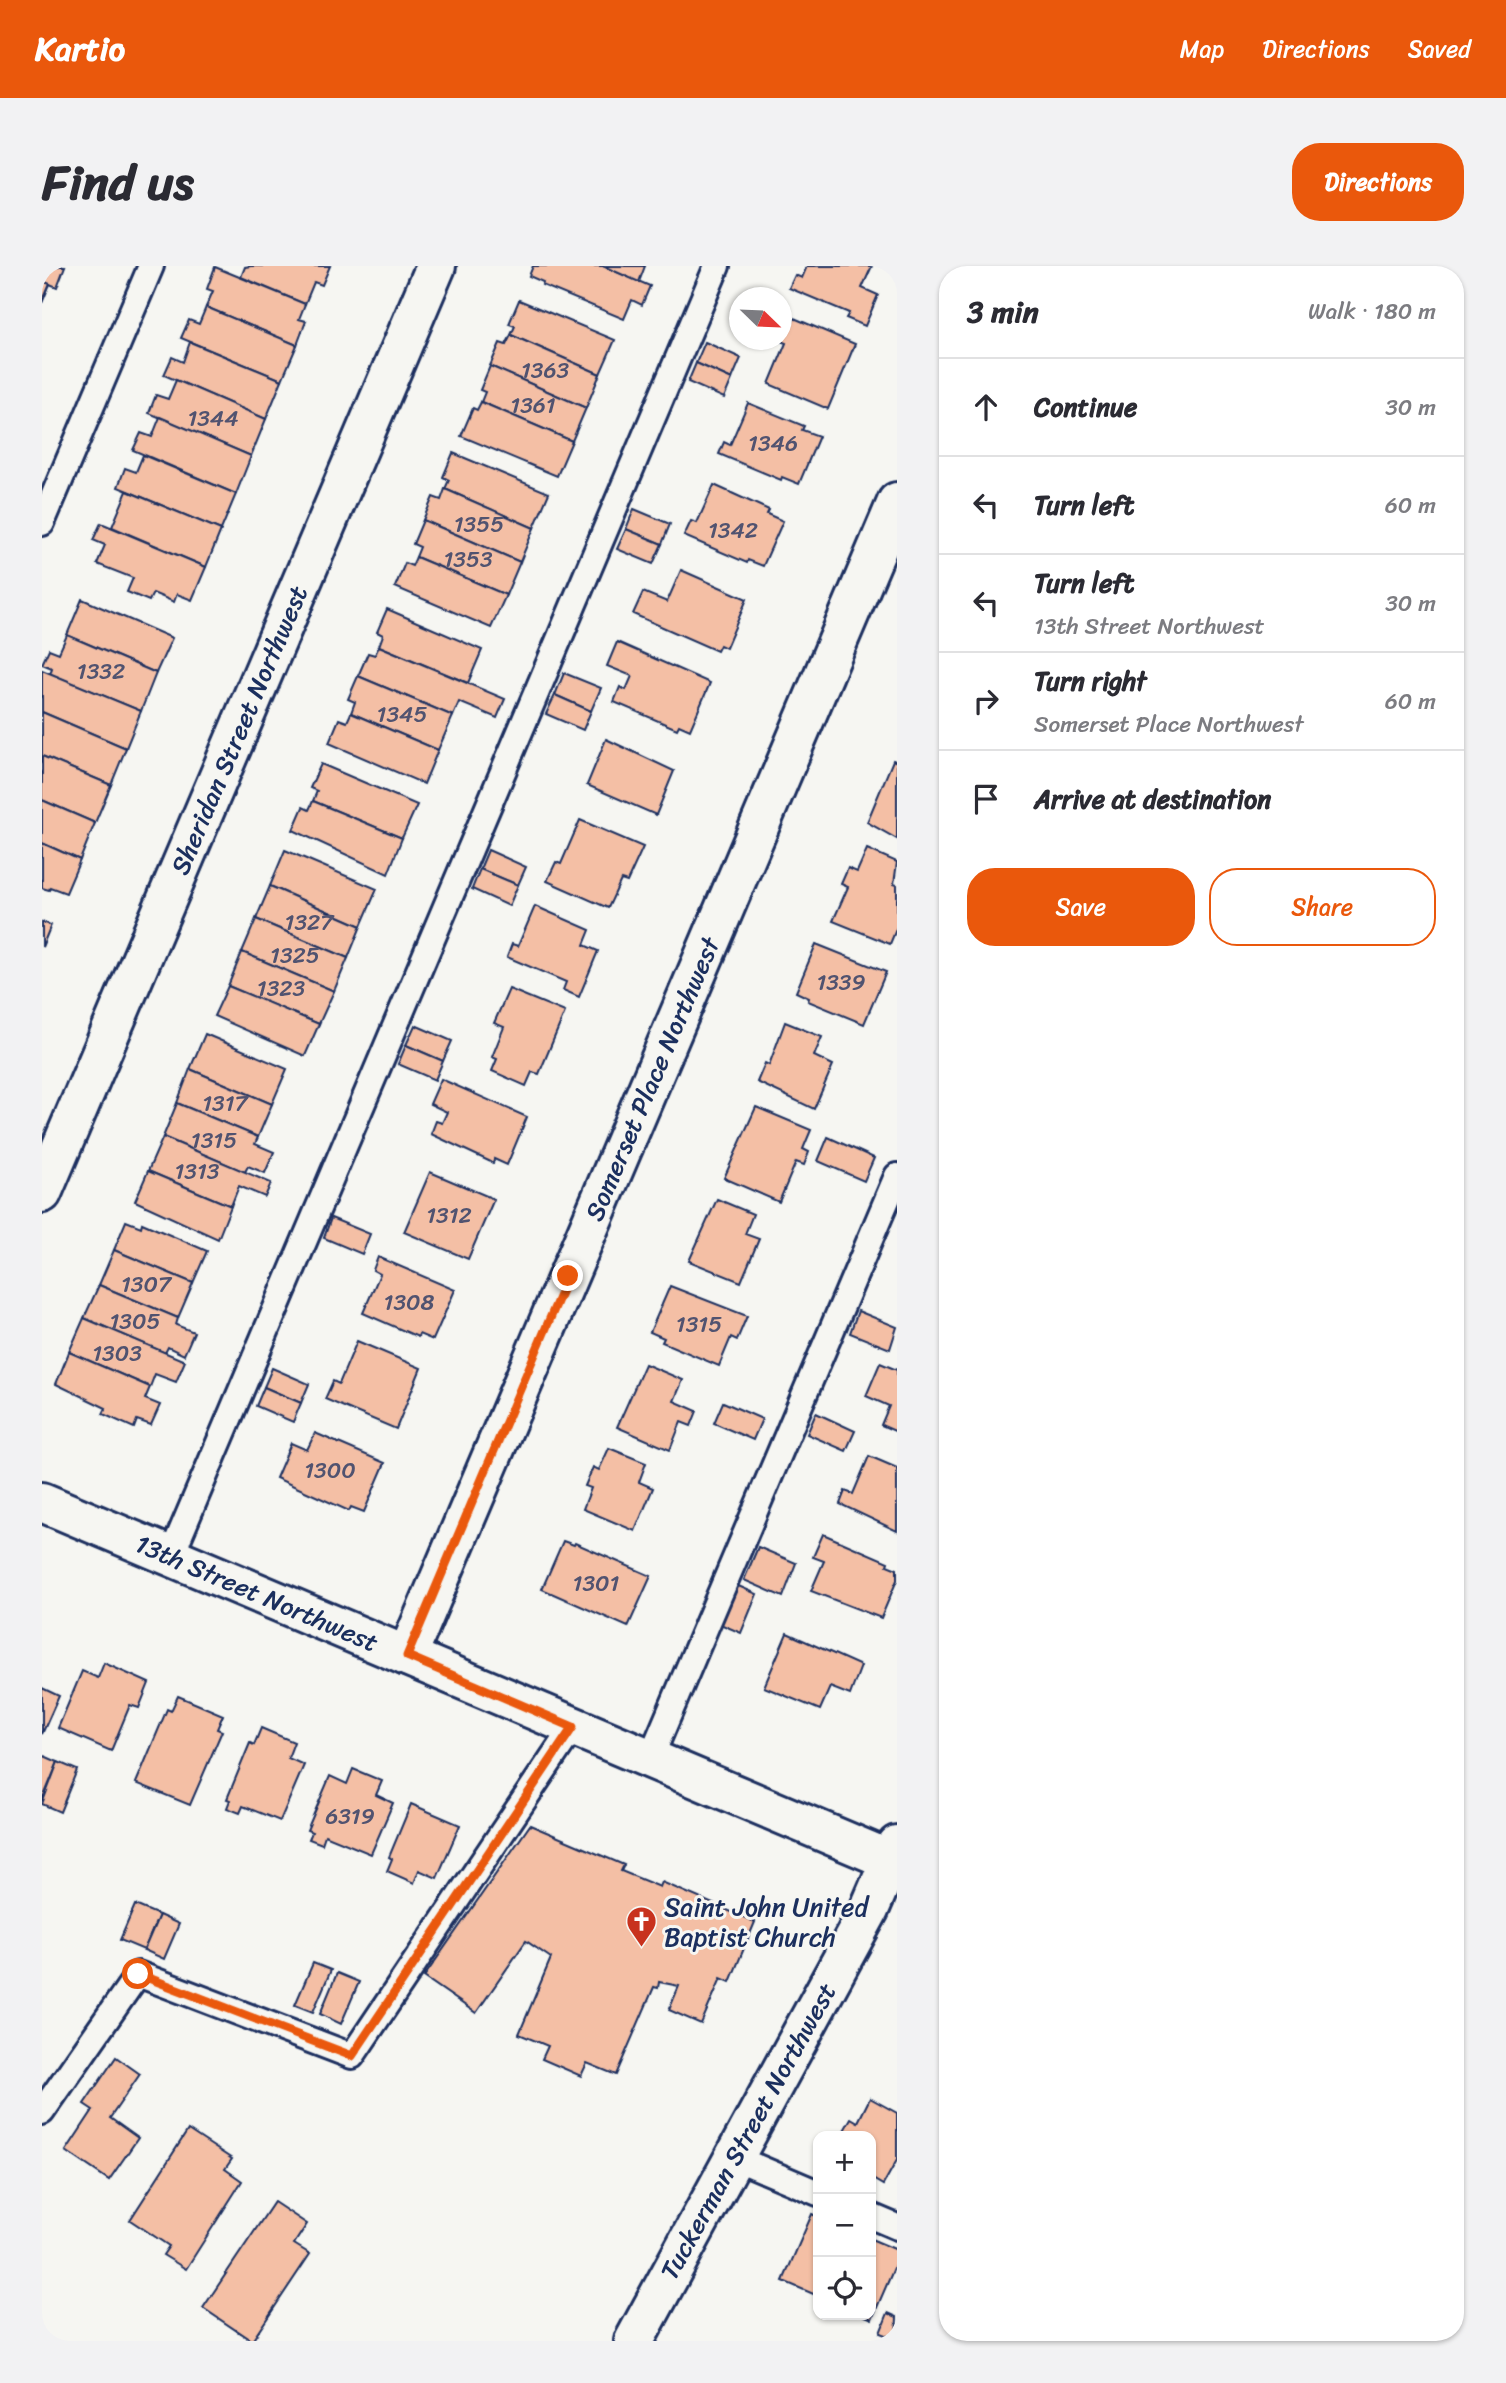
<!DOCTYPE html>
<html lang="en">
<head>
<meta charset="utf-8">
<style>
	:root { --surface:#fff; --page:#f2f2f3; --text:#2b2b33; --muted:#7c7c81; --line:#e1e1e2; --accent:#ea580c }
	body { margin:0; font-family:Sriracha,sans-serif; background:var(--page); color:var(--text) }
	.controls { position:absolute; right:21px; bottom:21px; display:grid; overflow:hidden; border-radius:14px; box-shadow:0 2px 5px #0004 }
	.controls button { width:63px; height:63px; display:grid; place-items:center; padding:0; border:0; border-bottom:2px solid var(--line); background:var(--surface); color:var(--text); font:35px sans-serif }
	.compass { position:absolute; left:687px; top:21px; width:63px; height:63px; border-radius:50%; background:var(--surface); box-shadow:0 2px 5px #0004; rotate:113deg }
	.stop { position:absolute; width:21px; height:21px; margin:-16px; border:5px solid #ea580c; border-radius:50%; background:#fff }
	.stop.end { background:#ea580c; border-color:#fff; box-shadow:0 2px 7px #0008 }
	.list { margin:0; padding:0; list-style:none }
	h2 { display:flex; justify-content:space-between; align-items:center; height:91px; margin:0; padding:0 28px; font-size:30px }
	h2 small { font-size:23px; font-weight:400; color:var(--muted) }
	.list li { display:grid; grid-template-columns:46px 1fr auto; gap:21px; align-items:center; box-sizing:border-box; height:98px; padding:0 28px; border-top:2px solid var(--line) }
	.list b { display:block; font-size:26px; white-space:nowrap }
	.list p { margin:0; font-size:23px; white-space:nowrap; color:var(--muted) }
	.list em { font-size:23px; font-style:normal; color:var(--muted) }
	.actions { display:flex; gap:14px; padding:21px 28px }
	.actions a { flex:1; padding:16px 0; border:2px solid var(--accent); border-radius:28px; text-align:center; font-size:24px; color:var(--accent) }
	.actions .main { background:var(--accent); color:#fff }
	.icon { flex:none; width:38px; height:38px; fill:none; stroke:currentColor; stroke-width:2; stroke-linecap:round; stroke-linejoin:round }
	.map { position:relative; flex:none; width:855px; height:2075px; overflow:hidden; border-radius:28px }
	header { display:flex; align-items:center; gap:42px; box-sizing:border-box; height:98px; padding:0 35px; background:var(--accent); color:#fff }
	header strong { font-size:33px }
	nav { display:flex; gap:38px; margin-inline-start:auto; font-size:24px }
	.intro { display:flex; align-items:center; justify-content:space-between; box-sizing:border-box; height:168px; padding:0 42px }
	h1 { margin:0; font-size:49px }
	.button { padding:18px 32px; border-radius:28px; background:var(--accent); color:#fff; font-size:24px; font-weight:700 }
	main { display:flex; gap:42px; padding:0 42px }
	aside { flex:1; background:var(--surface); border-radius:28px; box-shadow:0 2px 5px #0004 }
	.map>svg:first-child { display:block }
	.building { fill:#f4bfa5; stroke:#1b2f5e; stroke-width:2 }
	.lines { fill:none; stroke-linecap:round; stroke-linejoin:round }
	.service-casing { stroke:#1b2f5e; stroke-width:30 }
	.minor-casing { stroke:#1b2f5e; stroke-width:44 }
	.tertiary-casing { stroke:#1b2f5e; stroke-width:44 }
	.service { stroke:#f6f6f2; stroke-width:24 }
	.minor { stroke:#f6f6f2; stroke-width:38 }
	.tertiary { stroke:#f6f6f2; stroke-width:38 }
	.route { stroke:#ea580c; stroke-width:9 }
	.labels { text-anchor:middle; stroke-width:6; stroke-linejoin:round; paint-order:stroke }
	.number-label { font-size:23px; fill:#515370 }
	.street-label { font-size:26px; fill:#1b2f5e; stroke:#f6f6f2 }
	.poi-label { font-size:26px; fill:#1b2f5e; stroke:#f6f6f2; text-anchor:start }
</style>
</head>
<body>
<header>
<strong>Kartio</strong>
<nav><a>Map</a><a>Directions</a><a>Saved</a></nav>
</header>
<div class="intro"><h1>Find us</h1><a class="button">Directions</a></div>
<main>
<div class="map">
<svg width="855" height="2075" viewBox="0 0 855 2075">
	<rect width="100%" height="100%" fill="#f6f6f2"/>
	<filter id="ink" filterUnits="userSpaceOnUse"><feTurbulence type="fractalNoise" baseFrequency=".0143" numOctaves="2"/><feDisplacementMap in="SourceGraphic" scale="14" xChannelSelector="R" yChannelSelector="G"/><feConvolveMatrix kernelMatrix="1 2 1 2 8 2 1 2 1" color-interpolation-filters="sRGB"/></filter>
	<g filter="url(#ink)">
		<!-- building -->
		<g class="building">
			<polygon points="0,0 23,0 15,21 0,15"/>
			<polygon points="209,0 288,0 280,19 272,16 263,38 199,11 203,1"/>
			<polygon points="491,0 561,0 608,20 600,39 590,34 582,53 500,19 501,16 487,10"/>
			<polygon points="561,0 603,0 597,16"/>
			<polygon points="765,0 830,0 820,22 836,29 823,60 804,52 807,47 747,22 753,9 760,12"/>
			<polygon points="173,1 263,38 257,53 264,55 255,79 164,41 171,25 165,23"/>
			<polygon points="0,15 8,18 0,37"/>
			<polygon points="477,34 573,74 558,108 469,69 473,60 467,58"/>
			<polygon points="164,41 255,79 240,114 139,72 147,54 157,58"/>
			<polygon points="752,52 813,78 786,143 727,118 744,77 736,74 740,74 744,55 750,58"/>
			<polygon points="469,69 558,108 544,142 448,100 458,77 464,79"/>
			<polygon points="148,76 240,114 224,153 122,109 130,91 141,96"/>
			<polygon points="663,76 699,92 690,113 654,97"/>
			<polygon points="654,97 690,113 682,132 646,116"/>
			<polygon points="448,100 544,142 530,175 439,136 443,126 438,124"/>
			<polygon points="134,114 224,153 209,190 107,147 114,129 126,133"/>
			<polygon points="439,136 530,175 515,210 419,170 431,142 435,144"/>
			<polygon points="706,137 762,160 760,164 777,170 757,218 740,211 739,214 677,188 682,176 688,179"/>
			<polygon points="118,151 209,190 194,228 91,184 99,167 110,171"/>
			<polygon points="411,187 507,227 492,262 403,223 407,214 401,211"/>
			<polygon points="101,189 194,228 179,264 76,221 83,202 94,206"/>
			<polygon points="672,219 727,244 725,248 741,255 721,300 706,294 705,297 642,270 649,255 655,257"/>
			<polygon points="403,223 492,262 478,296 381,254 391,231 399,234"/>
			<polygon points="85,225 179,264 164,301 70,261"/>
			<polygon points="592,243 628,258 620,278 584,263"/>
			<polygon points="381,254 478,296 464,329 374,291 378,281 371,278"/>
			<polygon points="59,257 164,301 150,334 135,328 132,336 111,327 107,335 85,326 91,312 55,298 63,279 51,274"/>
			<polygon points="584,263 620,278 611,298 575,283"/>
			<polygon points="374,291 464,329 449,362 353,321 363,297 370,300"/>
			<polygon points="639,304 705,333 684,382 678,379 675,385 591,348 601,326 625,336"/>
			<polygon points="40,333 130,372 114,407 25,369"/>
			<polygon points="345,343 440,384 426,417 337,380 341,369 335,366"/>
			<polygon points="25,369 114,407 99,445 8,408 10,402 0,398 7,383 17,387"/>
			<polygon points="575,376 668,417 648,464 637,459 635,463 572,436 578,421 584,424 590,410 565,400"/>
			<polygon points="337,380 463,433 455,452 417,436 411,450 316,410 326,387 333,389"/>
			<polygon points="0,404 99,445 84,482 0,446"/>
			<polygon points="522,407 559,422 549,445 513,429"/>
			<polygon points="316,410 411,450 396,484 309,447 313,436 306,433"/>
			<polygon points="513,429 549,445 541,464 504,448"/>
			<polygon points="0,446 84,482 69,519 0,490"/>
			<polygon points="309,447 396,484 382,518 287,477 297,453 305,456"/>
			<polygon points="564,473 632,505 614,549 545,519"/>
			<polygon points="0,490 69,519 53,557 0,534"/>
			<polygon points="851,494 855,496 855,573 825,556"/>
			<polygon points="279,498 375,539 360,572 271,535 275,525 268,522"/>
			<polygon points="0,534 53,557 38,594 0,577"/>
			<polygon points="271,535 360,572 346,608 251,564 261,541 267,544"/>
			<polygon points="538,554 601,581 585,616 579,614 566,642 505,615 514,596 519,598"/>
			<polygon points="0,577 38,594 24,627 8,621 7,624 0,622"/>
			<polygon points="825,583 855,596 852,618 855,619 855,661 848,678 791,655 806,621 799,618 806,602 815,606"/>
			<polygon points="243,584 335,623 319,660 228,620"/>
			<polygon points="446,584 484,601 476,619 438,603"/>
			<polygon points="438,603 476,619 467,640 430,623"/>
			<polygon points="228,620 319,660 306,692 214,653"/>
			<polygon points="493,640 548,664 542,679 556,685 537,731 521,724 524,716 465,691 470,678 476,680"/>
			<polygon points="214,653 306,692 292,725 200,686"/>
			<polygon points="0,656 9,659 0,681"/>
			<polygon points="774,678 844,706 822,758 766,735 767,732 754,726"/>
			<polygon points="200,686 292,725 277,758 186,720"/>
			<polygon points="186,720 277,758 263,790 172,750"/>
			<polygon points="467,723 523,746 497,808 490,806 484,820 450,805 455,793 450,791 462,761 452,757"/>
			<polygon points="743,756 780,771 772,790 791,799 772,843 715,816 723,797 727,799"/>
			<polygon points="373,759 410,775 401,795 364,779"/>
			<polygon points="163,768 245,803 230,838 148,803"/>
			<polygon points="364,779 401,795 393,814 356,798"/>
			<polygon points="148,803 230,838 216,871 135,837"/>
			<polygon points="399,813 485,851 465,899 452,893 451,897 389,868 394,855 400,857 405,846 388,838"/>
			<polygon points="135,837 216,871 213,878 232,886 223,907 206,900 203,906 121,871"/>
			<polygon points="714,841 769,864 761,883 767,886 762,899 754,896 737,936 682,912"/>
			<polygon points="121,871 229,917 223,931 197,920 189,940 106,905"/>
			<polygon points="786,871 832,892 822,915 776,895"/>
			<polygon points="106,905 189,940 176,973 93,935"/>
			<polygon points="388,906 452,933 426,993 362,966"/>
			<polygon points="675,933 711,948 703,968 717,973 699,1016 647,995"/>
			<polygon points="289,952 328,968 320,988 282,972"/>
			<polygon points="84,955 99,961 100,957 165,985 151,1017 72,984"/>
			<polygon points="72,984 151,1017 136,1052 57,1019"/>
			<polygon points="336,991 413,1024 391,1074 377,1068 376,1071 321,1047 338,1008 331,1004"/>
			<polygon points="57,1019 136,1052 134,1059 152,1066 142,1089 126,1081 123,1087 42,1052"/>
			<polygon points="628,1020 705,1050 695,1074 689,1071 677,1100 620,1076 622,1072 608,1066"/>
			<polygon points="816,1045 855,1061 848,1083 808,1067"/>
			<polygon points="42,1052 143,1095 134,1116 113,1108 108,1121 27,1086"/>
			<polygon points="315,1075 379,1102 354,1163 283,1133 291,1115 297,1118"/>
			<polygon points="27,1086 108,1121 103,1133 118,1139 109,1159 95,1154 92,1162 61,1148 64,1142 14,1118"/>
			<polygon points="838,1097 855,1104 855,1166 839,1159 847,1140 824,1130"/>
			<polygon points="603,1098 641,1114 632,1135 655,1145 649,1160 639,1156 628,1184 575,1161"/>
			<polygon points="230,1102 267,1118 259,1137 222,1121"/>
			<polygon points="222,1121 259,1137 251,1156 214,1140"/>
			<polygon points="681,1136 720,1153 711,1174 672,1157"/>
			<polygon points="774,1147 813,1165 804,1185 765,1168"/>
			<polygon points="273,1167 343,1197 322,1246 309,1241 307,1245 234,1212 249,1177 265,1184"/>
			<polygon points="567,1182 604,1197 597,1216 611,1222 593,1265 541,1243 549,1222 543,1220 551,1201 557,1204"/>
			<polygon points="827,1190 855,1202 855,1265 798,1238 803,1225 811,1228"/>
			<polygon points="781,1268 846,1296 845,1299 855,1303 855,1314 839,1352 769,1325 782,1295 771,1291"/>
			<polygon points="521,1275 532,1279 533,1277 609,1310 586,1361 500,1323"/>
			<polygon points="716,1281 754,1297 741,1331 702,1314"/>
			<polygon points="694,1319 715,1328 699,1367 678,1358"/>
			<polygon points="745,1367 819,1400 808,1429 788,1421 778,1444 722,1421"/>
			<polygon points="62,1397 107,1417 97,1442 88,1439 69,1485 16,1462 40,1405 56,1412"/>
			<polygon points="0,1422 17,1430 0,1468"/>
			<polygon points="136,1430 181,1449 175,1463 180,1465 148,1539 94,1517 125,1443 129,1445"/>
			<polygon points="219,1462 252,1476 246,1492 262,1499 238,1555 201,1540 198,1547 185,1542 188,1534 185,1533 208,1477 212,1479"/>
			<polygon points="0,1489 16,1496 0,1535"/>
			<polygon points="16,1496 35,1504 18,1546 0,1538"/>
			<polygon points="311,1503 340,1515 334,1529 351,1537 329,1588 283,1569 280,1578 267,1573 270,1566 265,1564 288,1510 305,1518"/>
			<polygon points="369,1538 418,1559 395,1612 377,1604 372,1617 345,1605 350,1593 347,1591"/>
			<polygon points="488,1559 582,1599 579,1605 618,1621 620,1616 713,1656 688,1716 679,1712 659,1758 627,1744 637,1720 617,1716 616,1722 612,1721 574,1809 545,1797 539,1810 500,1793 506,1780 477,1768 509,1692 484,1675 434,1747 382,1711"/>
			<polygon points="93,1639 117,1649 102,1684 78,1674"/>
			<polygon points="117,1649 137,1658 122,1693 102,1684"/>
			<polygon points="271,1697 289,1704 271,1746 253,1739"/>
			<polygon points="295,1707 317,1716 299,1758 278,1748"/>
			<polygon points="74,1791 98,1808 68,1852 96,1872 67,1914 24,1885 51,1844 42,1838"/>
			<polygon points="828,1832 855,1847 855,1894 841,1919 829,1912 829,1870 800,1868 809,1852 816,1856"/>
			<polygon points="146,1864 190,1893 183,1903 200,1915 144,2003 121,1989 127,1980 88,1954"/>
			<polygon points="232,1936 265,1958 252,1978 268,1988 210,2075 161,2042"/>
			<polygon points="770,1948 776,1951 776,2030 741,2015"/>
			<polygon points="829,1973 855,1984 855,1995 830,2053 821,2049 829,2049"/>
			<polygon points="846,2047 855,2051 854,2073 838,2067"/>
		</g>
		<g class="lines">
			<defs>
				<g id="service">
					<polyline points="0,257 109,0"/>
					<polyline points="129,1290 675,0"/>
					<polyline points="608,1493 855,910"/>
					<polyline points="0,1846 96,1708 310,1790 531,1461"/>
					<polyline points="691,1891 776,1927"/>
					<polyline points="829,1950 855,1961"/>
				</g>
				<g id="minor">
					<polyline points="365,1390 855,236"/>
					<polyline points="592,2075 827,1644 855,1579"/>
				</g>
				<g id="tertiary">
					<polyline points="0,927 394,0"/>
					<polyline points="0,1236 855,1597"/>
				</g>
			</defs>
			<!-- service casing -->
			<use href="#service" class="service-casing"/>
			<!-- minor casing -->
			<use href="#minor" class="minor-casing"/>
			<!-- tertiary casing -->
			<use href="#tertiary" class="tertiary-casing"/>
			<!-- service -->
			<use href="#service" class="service"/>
			<!-- minor -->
			<use href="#minor" class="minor"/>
			<!-- tertiary -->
			<use href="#tertiary" class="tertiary"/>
		</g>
	</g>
	<g class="lines" filter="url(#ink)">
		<!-- route -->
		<polyline class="route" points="96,1708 310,1790 531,1461 365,1390 526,1010"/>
	</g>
	<!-- icons -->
	<defs>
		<symbol id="church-pin" viewBox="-11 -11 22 30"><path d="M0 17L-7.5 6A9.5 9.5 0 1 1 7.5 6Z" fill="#c8321e" stroke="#f6f6f2"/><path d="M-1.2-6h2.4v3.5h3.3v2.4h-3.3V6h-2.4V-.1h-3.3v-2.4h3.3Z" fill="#fff"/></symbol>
	</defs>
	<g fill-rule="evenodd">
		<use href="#church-pin" x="582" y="1638" width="35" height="47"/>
	</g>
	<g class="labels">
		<!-- number labels -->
		<g class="number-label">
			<text x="503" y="112">1363</text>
			<text x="491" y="147">1361</text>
			<text x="171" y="160">1344</text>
			<text x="731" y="185">1346</text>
			<text x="437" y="266">1355</text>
			<text x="691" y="272">1342</text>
			<text x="426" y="301">1353</text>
			<text x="59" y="413">1332</text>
			<text x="360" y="456">1345</text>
			<text x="267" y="664">1327</text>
			<text x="253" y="697">1325</text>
			<text x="799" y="724">1339</text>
			<text x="239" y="730">1323</text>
			<text x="183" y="845">1317</text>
			<text x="172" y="882">1315</text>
			<text x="155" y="913">1313</text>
			<text x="407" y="957">1312</text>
			<text x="104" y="1026">1307</text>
			<text x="367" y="1044">1308</text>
			<text x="93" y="1063">1305</text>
			<text x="657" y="1066">1315</text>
			<text x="75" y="1095">1303</text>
			<text x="288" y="1212">1300</text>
			<text x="554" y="1325">1301</text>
			<text x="308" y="1558">6319</text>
		</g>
		<!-- street labels -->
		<g class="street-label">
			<text transform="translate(197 464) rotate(-67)" y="9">Sheridan Street Northwest</text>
			<text transform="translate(610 813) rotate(-67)" y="9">Somerset Place Northwest</text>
			<text transform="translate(215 1327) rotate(23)" y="9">13th Street Northwest</text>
			<text transform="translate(706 1865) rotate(-61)" y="9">Tuckerman Street Northwest</text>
		</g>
		<!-- poi labels -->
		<g class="poi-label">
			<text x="622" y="1650">Saint John United<tspan x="622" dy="30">Baptist Church</tspan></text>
		</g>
	</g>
</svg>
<div class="controls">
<button>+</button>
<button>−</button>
<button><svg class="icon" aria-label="locate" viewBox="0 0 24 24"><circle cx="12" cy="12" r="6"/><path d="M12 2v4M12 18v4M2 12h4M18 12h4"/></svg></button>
</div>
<svg class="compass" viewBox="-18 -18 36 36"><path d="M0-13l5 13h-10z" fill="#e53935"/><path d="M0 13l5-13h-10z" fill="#7c7c81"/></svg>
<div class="stop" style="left:96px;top:1708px"></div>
<div class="stop end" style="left:526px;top:1010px"></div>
</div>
<aside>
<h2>3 min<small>Walk · 180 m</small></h2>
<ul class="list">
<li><svg class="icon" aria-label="ahead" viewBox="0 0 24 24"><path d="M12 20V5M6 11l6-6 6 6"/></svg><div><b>Continue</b></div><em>30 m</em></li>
<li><svg class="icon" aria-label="left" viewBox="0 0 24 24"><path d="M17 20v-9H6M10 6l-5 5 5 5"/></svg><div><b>Turn left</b></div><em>60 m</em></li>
<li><svg class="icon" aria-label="left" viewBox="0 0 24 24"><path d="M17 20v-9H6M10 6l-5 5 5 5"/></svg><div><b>Turn left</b><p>13th Street Northwest</p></div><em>30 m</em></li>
<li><svg class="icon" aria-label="right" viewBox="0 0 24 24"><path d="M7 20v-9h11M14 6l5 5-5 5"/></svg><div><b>Turn right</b><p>Somerset Place Northwest</p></div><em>60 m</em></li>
<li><svg class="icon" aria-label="arrive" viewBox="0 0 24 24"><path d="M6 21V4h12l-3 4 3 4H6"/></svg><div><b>Arrive at destination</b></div></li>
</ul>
<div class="actions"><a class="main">Save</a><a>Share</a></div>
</aside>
</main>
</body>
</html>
